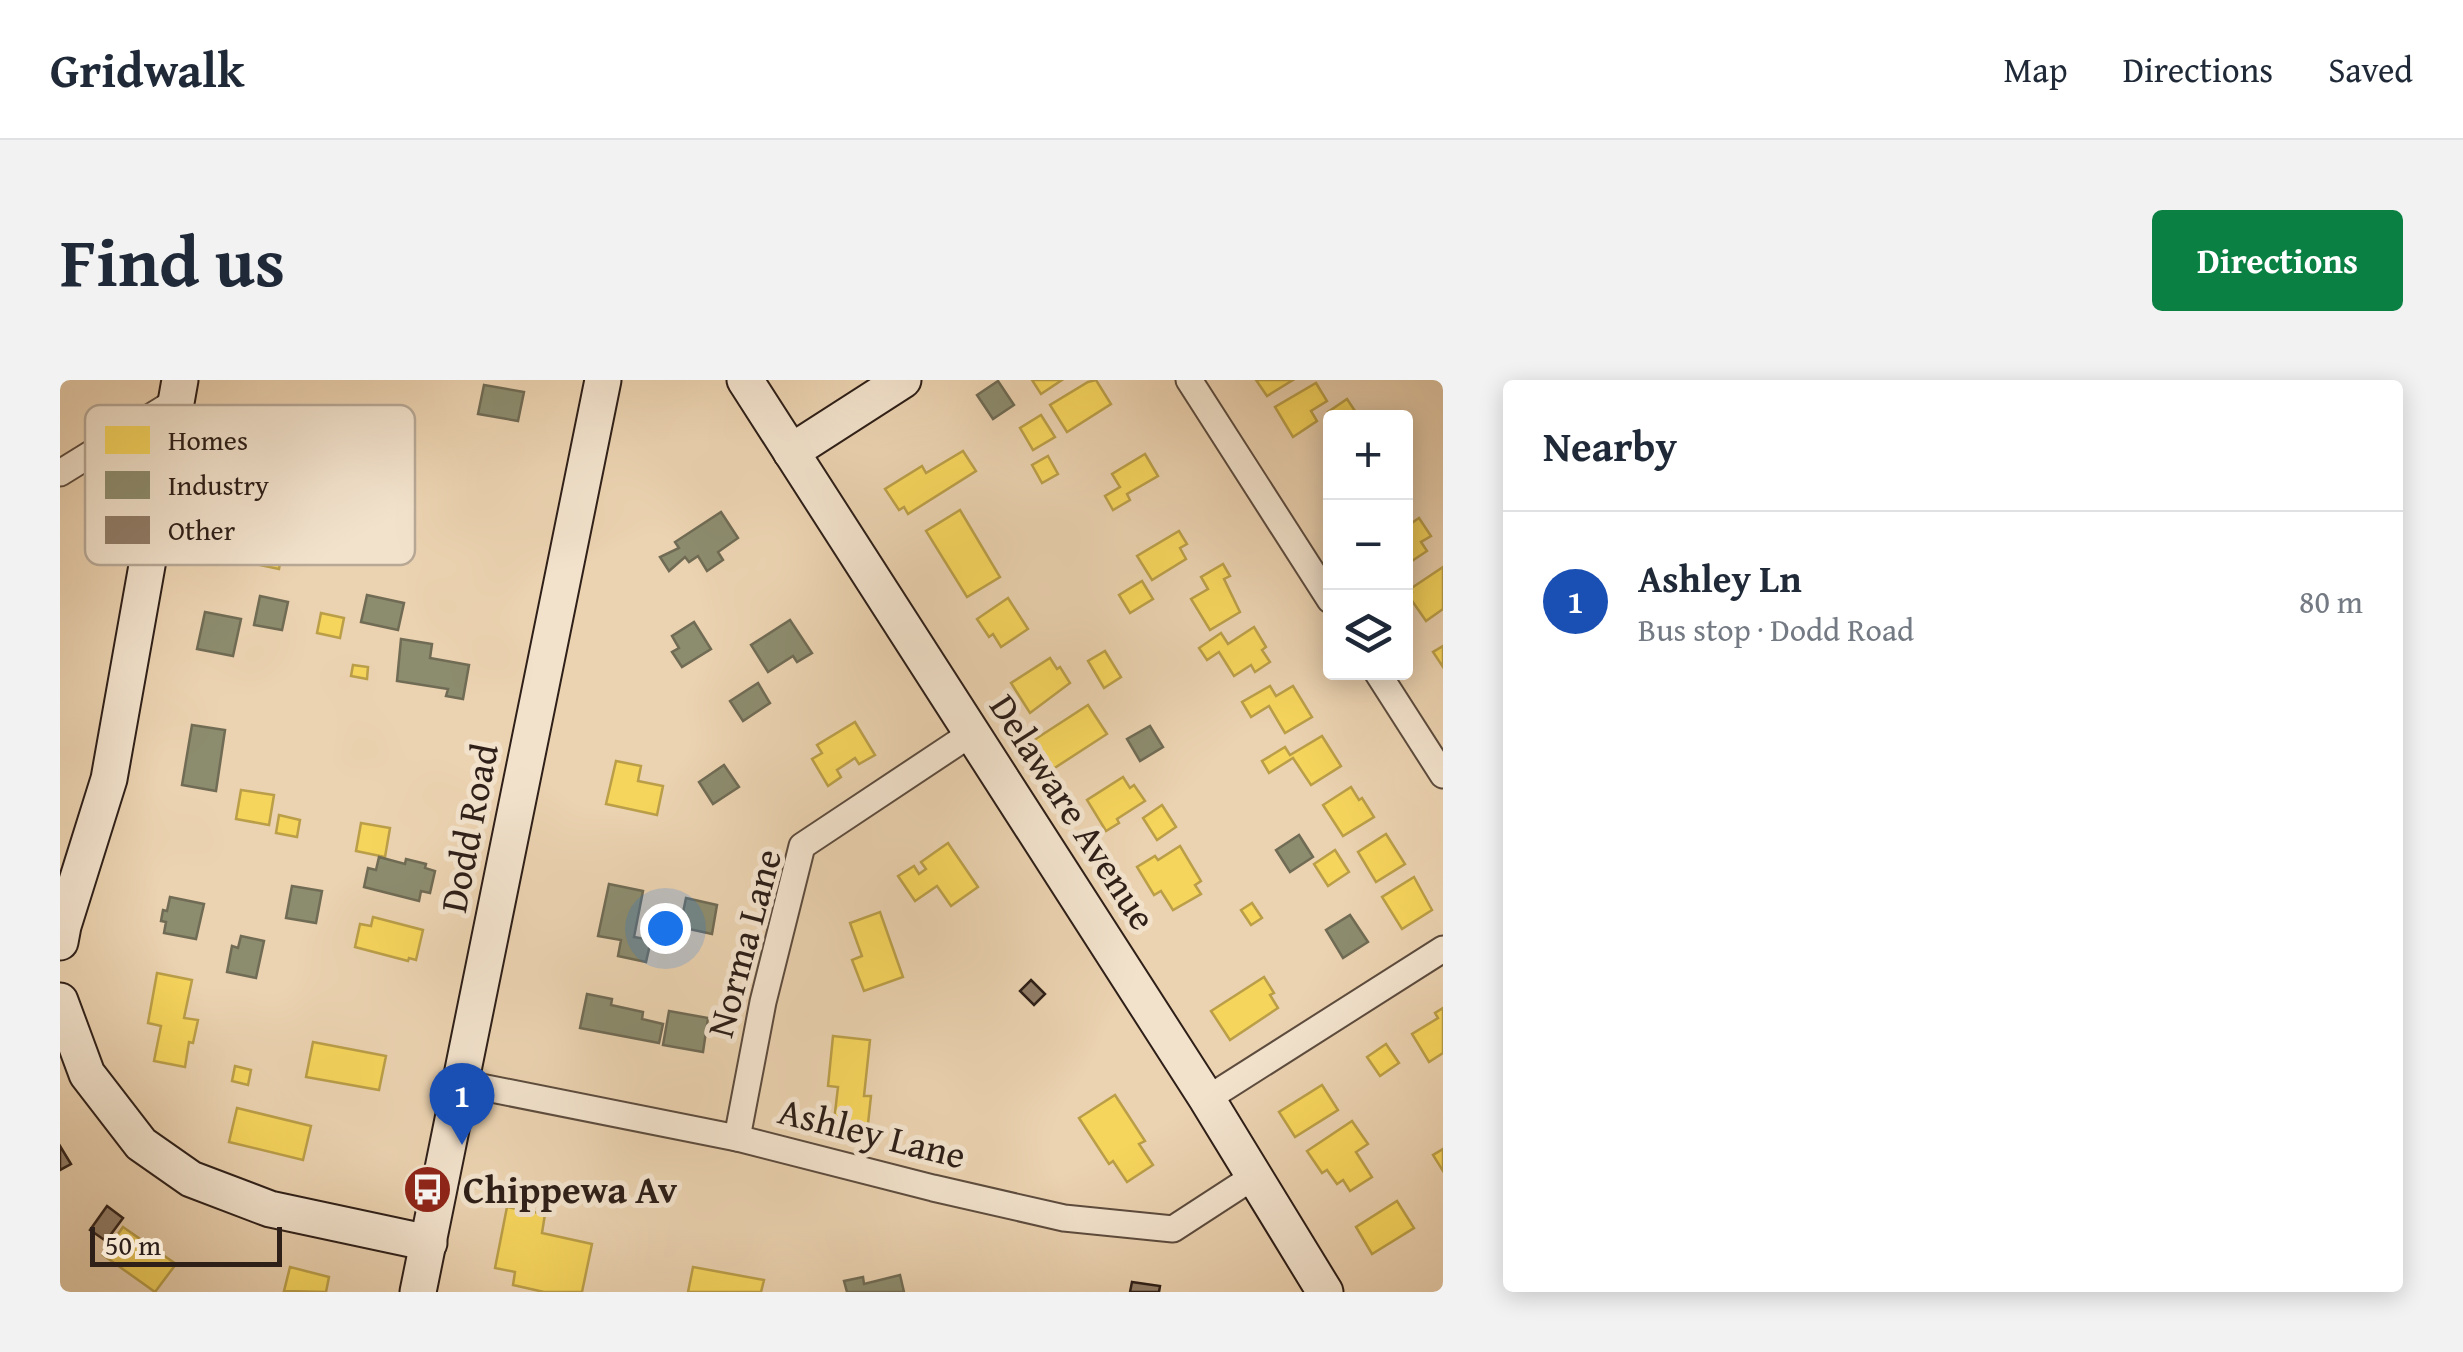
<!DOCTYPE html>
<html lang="en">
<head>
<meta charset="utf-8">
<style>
	:root { --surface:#fff; --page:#f2f2f3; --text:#1f2937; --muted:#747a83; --line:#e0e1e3; --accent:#0b8043 }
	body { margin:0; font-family:"Gentium Book Plus",serif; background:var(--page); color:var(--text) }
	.controls { position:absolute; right:30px; top:30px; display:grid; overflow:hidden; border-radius:10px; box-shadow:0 5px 25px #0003 }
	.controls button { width:90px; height:90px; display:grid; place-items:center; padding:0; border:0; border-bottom:2px solid var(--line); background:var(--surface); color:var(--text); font:50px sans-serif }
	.scale { position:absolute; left:30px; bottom:25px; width:192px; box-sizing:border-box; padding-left:10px; border:5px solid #2e1f18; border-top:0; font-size:28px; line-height:35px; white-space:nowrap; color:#2e1f18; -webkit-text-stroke:8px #f2e2cc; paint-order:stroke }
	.you { position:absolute; left:605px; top:548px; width:35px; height:35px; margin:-25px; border:8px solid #fff; border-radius:50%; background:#1a73e8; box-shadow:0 0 0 15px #1a73e833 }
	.badge { display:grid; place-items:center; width:65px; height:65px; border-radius:50%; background:var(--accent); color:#fff; font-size:32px; font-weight:700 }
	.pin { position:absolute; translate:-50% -82px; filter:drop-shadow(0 2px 5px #0008) }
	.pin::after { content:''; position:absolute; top:52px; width:35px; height:30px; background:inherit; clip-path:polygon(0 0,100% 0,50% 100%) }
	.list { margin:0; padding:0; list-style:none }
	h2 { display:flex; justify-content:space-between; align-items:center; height:130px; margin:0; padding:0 40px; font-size:42px }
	h2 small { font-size:32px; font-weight:400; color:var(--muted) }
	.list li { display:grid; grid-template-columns:65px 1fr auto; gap:30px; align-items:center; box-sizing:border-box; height:180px; padding:0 40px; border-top:2px solid var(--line) }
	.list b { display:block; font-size:38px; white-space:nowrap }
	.list p { margin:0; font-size:32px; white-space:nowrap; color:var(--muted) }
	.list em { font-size:32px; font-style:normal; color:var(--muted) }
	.icon { flex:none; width:55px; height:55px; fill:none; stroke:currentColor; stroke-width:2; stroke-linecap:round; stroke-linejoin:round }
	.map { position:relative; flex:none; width:1383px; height:912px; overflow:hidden; border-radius:10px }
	header { display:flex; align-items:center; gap:60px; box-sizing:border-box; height:140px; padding:0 50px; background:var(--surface); border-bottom:2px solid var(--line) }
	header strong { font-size:48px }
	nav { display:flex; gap:55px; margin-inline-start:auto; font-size:35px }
	.intro { display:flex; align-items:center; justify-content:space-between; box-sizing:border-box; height:240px; padding:0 60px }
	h1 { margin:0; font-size:70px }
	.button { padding:25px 45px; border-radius:10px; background:var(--accent); color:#fff; font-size:35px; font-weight:700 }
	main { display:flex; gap:60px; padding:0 60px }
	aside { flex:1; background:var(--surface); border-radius:10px; box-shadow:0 5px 25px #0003 }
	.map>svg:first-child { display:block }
	.homes { fill:#f6d55c; stroke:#ba9e48; stroke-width:2.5 }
	.industry { fill:#8c8c6e; stroke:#706b54; stroke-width:2.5 }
	.building { fill:#907c67; stroke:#2e1f18; stroke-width:2.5 }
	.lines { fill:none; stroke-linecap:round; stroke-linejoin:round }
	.street-casing { stroke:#5d4c3e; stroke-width:29 }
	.secondary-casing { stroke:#2e1f18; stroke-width:39 }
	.street { stroke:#f2e2cc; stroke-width:25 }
	.secondary { stroke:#f2e2cc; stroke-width:35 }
	.labels { text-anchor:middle; stroke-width:10; stroke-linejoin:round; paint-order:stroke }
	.street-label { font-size:38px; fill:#2e1f18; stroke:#f2e2cc }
	.poi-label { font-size:38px; font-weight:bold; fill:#2e1f18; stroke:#f2e2cc; text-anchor:start }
	.key { fill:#f2e2cc; stroke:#b7a896; stroke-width:2.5 }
	.key-label { font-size:28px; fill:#2e1f18 }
</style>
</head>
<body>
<header>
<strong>Gridwalk</strong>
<nav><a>Map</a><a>Directions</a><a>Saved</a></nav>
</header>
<div class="intro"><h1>Find us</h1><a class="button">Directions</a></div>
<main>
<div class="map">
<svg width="1383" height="912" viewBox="0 0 1383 912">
	<rect width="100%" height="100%" fill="#ebd2b0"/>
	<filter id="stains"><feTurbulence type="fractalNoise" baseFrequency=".002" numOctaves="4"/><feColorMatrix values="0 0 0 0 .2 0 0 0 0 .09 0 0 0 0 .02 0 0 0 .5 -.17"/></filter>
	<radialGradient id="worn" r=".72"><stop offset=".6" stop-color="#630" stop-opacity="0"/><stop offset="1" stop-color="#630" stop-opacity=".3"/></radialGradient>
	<!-- homes -->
	<g class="homes">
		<polygon points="972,0 1002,0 981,14"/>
		<polygon points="1036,0 1051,24 1007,52 990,25 1028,2"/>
		<polygon points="1196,0 1233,0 1207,16"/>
		<polygon points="1256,3 1267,21 1251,31 1257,41 1233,57 1215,27"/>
		<polygon points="1287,19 1295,31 1286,38 1271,38 1268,32"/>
		<polygon points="981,35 995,57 973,70 960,48"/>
		<polygon points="903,71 916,91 848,134 844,127 839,130 825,109 862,86 866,93"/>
		<polygon points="1085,74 1098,96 1067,114 1070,120 1053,130 1045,116 1060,107 1052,94"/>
		<polygon points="988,76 998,94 982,103 972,85"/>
		<polygon points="900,130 940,197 907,217 866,151"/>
		<polygon points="1359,138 1371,156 1361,162 1367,171 1346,185 1346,147"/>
		<polygon points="170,142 226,153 219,189 162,177"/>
		<polygon points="1119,151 1127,164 1120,168 1126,179 1092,200 1077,176"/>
		<polygon points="1163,184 1170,196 1164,199 1180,232 1150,250 1131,219 1148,209 1141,197"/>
		<polygon points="1383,187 1383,229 1366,241 1348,215 1352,212 1350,209"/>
		<polygon points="1082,201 1093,219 1070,233 1059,215"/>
		<polygon points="948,218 968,249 941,267 933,254 929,257 917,239"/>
		<polygon points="261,233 284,238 280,258 257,253"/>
		<polygon points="1194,247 1206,267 1202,270 1210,282 1195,292 1191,285 1174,296 1159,272 1147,280 1139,268 1161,253 1168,264"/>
		<polygon points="1383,266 1383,287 1373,272"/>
		<polygon points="1045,271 1061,297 1044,308 1028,281"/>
		<polygon points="990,278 997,289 1000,287 1010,303 970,333 951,303"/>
		<polygon points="293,285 308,287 307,299 291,296"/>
		<polygon points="1210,306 1216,316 1233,306 1252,337 1225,353 1209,326 1191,337 1182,322"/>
		<polygon points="1028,325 1047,354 993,389 974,360"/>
		<polygon points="795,342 815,375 799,384 795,378 777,390 781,397 768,406 752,379 762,373 757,365"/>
		<polygon points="1262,356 1281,386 1251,405 1233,378 1209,393 1202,381 1225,367 1230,375"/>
		<polygon points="556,381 581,386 578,401 603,406 597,435 546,424"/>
		<polygon points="1063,397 1070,408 1074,405 1085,421 1057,439 1059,443 1046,451 1027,420"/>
		<polygon points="1291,407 1299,420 1302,418 1314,437 1283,456 1263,425"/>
		<polygon points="181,410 214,415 209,445 176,439"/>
		<polygon points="1102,425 1116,447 1097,460 1083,438"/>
		<polygon points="219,435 240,440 237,457 216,453"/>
		<polygon points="301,443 330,448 325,477 296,471"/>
		<polygon points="1326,454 1345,484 1316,502 1298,472"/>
		<polygon points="888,463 918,507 891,526 877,506 855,521 838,496 854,486 859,494 866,489 861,482"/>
		<polygon points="1120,466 1141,501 1135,505 1141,514 1113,530 1101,511 1094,515 1077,487 1095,476 1098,480"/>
		<polygon points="1275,470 1289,492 1268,506 1254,484"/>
		<polygon points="1354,497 1372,530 1342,549 1322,517"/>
		<polygon points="1192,523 1202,538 1191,545 1181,530"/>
		<polygon points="820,532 843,597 804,611 792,580 802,576 790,543"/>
		<polygon points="313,537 363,550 356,580 349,578 348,581 295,567 300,544 311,546"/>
		<polygon points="97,593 132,600 124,638 138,640 133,663 129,662 125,687 94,681 101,646 88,643"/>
		<polygon points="1204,597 1214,613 1210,615 1218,628 1170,660 1151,631"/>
		<polygon points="1383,628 1383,673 1369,682 1352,654 1378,638 1375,633"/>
		<polygon points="773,656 810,660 804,716 811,716 808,744 774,741 778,707 768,706"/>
		<polygon points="253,662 326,676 319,710 246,697"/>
		<polygon points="1326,664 1339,683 1320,696 1307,677"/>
		<polygon points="175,686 191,690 188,705 172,701"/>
		<polygon points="1262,705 1278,730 1235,757 1219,732"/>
		<polygon points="1055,715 1085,761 1079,764 1093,785 1067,802 1053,781 1049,784 1019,738"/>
		<polygon points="177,728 251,746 243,780 169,762"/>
		<polygon points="1292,741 1308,764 1296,772 1312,797 1290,811 1283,800 1277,804 1267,790 1262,793 1247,771"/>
		<polygon points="1383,769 1383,791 1373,775"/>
		<polygon points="1337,821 1354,848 1312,874 1296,847"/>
		<polygon points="447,827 485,834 482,853 532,864 522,912 484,912 453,905 455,892 435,888"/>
		<polygon points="63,847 116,884 95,912 43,875"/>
		<polygon points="230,887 269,897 266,912 224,911"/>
		<polygon points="633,887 704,900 701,912 628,912"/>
	</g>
	<!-- industry -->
	<g class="industry">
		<polygon points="938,1 954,25 933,39 917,15"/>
		<polygon points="424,5 464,12 458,41 418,34"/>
		<polygon points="661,132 678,158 658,172 663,180 647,191 638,176 629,182 625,177 609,191 600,177 619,168 615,162"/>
		<polygon points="307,215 344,223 338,250 301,242"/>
		<polygon points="200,216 228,222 222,250 194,245"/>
		<polygon points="145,232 181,239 173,276 137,269"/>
		<polygon points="730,240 752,273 737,282 733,276 708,292 691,265"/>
		<polygon points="634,242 651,269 622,287 612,272 619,268 612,256"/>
		<polygon points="341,259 372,264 370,278 409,285 403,319 386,316 388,309 337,301"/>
		<polygon points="698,303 710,323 683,341 670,321"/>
		<polygon points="132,345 165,350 156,411 122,405"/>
		<polygon points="1090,346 1103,367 1080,381 1067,359"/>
		<polygon points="664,385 679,407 653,424 639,402"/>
		<polygon points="1239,455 1253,477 1230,492 1216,470"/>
		<polygon points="319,477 345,484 346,479 366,484 365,488 375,491 370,513 361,511 359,521 304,507 308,488 316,490"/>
		<polygon points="549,504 583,511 574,557 591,560 586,582 558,576 561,560 538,556"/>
		<polygon points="232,506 262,511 256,543 226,538"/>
		<polygon points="110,517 144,524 136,559 104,553 106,542 101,541 103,530 107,531"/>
		<polygon points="626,518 657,525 652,554 620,547"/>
		<polygon points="1290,535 1308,562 1283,578 1266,550"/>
		<polygon points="181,556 204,561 196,598 167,592 172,566 178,568"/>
		<polygon points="527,614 552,619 551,625 583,632 582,639 603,644 599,663 520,648"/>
		<polygon points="609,631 648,638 643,672 603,665"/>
		<polygon points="840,895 844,912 787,912 784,901 803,897 804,904"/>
	</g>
	<!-- building -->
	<g class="building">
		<polygon points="971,600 985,614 974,625 960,611"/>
		<polygon points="0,766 11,784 0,790"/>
		<polygon points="47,826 63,838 46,861 30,850"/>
		<polygon points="1072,902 1100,906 1099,912 1070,912"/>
	</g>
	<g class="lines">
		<defs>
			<g id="street">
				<polyline points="1129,0 1270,220"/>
				<polyline points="0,93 118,20"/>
				<polyline points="1317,292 1383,395"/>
				<polyline points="401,703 677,758 873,808 1004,838 1113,849 1193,797"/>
				<polyline points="1147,719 1383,569"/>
				<polyline points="677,758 703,622 742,466 912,353"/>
			</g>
			<g id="secondary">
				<polyline points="685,0 1147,719 1265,912"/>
				<polyline points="731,72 843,0"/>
				<polyline points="0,562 3,546 49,399 120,0"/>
				<polyline points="0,621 27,694 81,764 131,799 210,829 369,863"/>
				<polyline points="358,912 543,0"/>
			</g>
		</defs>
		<!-- street casing -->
		<use href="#street" class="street-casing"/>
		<!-- secondary casing -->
		<use href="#secondary" class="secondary-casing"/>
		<!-- street -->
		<use href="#street" class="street"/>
		<!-- secondary -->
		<use href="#secondary" class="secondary"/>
	</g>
	<!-- icons -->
	<defs>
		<symbol id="bus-disc" viewBox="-11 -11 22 22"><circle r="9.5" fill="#8f2418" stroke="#f2e2cc"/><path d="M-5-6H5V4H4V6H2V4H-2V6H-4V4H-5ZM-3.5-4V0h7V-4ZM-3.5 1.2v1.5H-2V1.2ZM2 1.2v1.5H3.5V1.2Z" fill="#fff"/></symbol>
	</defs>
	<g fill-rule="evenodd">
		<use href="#bus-disc" x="340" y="782" width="55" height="55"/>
	</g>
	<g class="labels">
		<!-- street labels -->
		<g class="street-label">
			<text transform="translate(1013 432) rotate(57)" y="13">Delaware Avenue</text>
			<text transform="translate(409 448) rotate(-79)" y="13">Dodd Road</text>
			<text transform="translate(684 563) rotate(-75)" y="13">Norma Lane</text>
			<text transform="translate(812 753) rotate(14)" y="13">Ashley Lane</text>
		</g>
		<!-- poi labels -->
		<g class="poi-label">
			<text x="403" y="823">Chippewa Av</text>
		</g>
	</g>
	<!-- legend -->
	<rect x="25" y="25" width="330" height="160" rx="15" class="key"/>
	<rect x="45" y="46" width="45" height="28" fill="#f6d55c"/>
	<rect x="45" y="91" width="45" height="28" fill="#8c8c6e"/>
	<rect x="45" y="136" width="45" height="28" fill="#907c67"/>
	<g class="key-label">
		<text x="108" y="70">Homes</text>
		<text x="108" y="115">Industry</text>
		<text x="108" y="160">Other</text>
	</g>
	<rect width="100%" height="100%" filter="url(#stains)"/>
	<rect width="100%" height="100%" fill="url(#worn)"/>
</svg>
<div class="controls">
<button>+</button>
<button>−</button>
<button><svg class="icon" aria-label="layers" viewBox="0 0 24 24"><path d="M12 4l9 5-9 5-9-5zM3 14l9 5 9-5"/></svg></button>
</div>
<div class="scale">50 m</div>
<div class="you"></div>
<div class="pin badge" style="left:402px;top:765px;background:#1a4fb4">1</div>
</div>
<aside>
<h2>Nearby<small></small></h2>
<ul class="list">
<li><span class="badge" style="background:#1a4fb4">1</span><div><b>Ashley Ln</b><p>Bus stop · Dodd Road</p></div><em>80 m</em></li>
</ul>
</aside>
</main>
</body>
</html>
